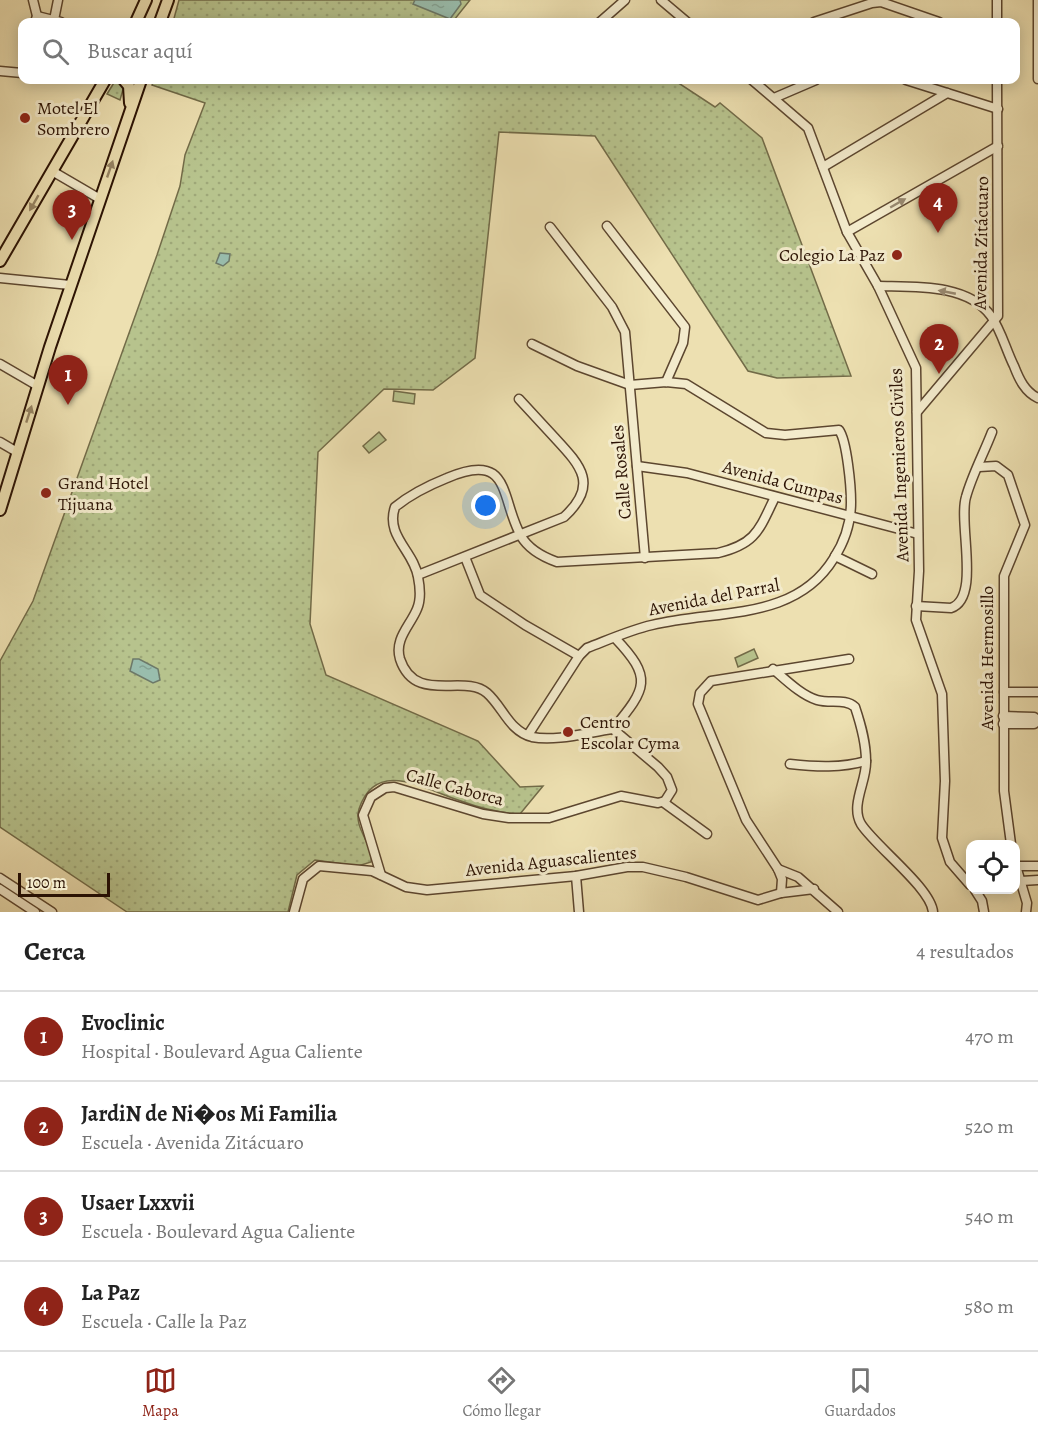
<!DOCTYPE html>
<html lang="es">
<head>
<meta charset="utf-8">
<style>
	:root { --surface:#fff; --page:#f6f6f6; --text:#222; --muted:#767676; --line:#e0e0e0; --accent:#8f2418 }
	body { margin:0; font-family:Alegreya,serif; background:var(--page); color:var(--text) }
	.controls { position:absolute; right:18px; bottom:18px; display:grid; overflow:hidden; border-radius:12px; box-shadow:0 3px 15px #0003 }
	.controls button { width:54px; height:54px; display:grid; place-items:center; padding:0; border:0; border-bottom:2px solid var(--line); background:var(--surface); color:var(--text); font:30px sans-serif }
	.scale { position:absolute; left:18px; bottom:15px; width:92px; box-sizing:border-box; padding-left:6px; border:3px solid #2c1304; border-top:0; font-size:16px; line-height:21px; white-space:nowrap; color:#2c1304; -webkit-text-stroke:4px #f3ebcc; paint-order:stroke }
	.you { position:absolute; left:486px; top:506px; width:21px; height:21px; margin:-15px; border:4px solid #fff; border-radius:50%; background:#1a73e8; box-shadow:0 0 0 9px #1a73e833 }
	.badge { display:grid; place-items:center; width:39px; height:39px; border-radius:50%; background:var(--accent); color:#fff; font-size:20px; font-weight:700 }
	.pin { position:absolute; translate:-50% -50px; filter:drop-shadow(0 2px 3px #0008) }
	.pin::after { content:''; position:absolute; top:32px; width:21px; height:18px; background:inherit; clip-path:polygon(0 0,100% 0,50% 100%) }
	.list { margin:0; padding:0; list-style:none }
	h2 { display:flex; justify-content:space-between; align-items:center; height:78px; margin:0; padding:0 24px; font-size:26px }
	h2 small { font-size:20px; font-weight:400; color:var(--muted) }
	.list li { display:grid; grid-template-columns:39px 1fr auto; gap:18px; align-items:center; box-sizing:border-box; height:90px; padding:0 24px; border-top:2px solid var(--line) }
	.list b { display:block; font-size:22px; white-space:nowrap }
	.list p { margin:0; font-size:20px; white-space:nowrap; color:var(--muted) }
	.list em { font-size:20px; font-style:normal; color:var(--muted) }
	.icon { flex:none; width:33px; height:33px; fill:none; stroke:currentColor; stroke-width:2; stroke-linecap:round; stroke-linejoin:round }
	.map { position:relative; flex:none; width:1038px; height:912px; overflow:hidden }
	.search { position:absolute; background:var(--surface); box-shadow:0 3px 15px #0003; left:18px; right:18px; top:18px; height:66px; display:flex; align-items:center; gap:15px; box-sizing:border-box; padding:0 21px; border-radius:12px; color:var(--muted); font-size:22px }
	.sheet { height:438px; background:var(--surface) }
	nav { display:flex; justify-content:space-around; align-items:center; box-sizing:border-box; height:84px; border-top:2px solid var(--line); background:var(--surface); font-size:16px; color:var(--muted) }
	nav a { display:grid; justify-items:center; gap:3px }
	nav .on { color:var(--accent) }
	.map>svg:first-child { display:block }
	.grass { fill:url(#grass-dots); stroke:#726b48; stroke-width:1.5 }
	.garden { fill:#b7c38d; stroke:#726b48; stroke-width:1.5 }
	.water { fill:url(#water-ripples); stroke:#6d7969; stroke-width:1.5 }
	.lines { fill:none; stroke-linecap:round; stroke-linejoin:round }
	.minor-casing { stroke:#5c462f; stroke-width:11 }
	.major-casing { stroke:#2c1304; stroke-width:14 }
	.minor { stroke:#f3ebcc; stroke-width:8 }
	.major { stroke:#ede0b1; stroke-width:10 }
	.oneway { fill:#968463 }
	.oneway2 { fill:#998a72 }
	.poi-dot { fill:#8f2418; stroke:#f3ebcc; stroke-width:2 }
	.labels { text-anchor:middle; stroke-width:6; stroke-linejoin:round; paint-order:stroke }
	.poi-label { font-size:18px; fill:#2c1304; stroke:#f3ebcc; text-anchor:start }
	.street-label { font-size:18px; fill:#2c1304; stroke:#f3ebcc }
</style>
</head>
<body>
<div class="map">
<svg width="1038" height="912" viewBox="0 0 1038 912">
	<defs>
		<pattern id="grass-dots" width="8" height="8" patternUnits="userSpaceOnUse" patternTransform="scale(1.5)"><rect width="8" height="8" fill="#b7c38d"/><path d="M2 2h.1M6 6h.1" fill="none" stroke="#9ea778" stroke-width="1.8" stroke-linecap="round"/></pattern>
		<pattern id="water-ripples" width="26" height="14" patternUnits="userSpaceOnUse" patternTransform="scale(1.5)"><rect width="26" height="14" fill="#99bdad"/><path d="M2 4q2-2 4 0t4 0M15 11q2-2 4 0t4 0" fill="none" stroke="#84a293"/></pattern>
	</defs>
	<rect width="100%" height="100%" fill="#ede0b1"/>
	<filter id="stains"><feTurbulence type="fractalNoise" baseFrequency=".00333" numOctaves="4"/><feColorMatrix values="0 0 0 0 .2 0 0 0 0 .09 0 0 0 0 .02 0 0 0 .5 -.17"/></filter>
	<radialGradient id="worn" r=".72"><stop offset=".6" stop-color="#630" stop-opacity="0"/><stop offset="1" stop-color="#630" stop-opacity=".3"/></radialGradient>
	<!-- grass -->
	<g class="grass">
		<polygon points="179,0 470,0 454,20 457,22 173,22"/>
		<path d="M154,80H674L715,107L720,103L762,138L851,376L777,378L748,371L595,136L499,132L475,358L433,390L384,389L318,452L310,624L326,675L478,741L520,787L543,786L520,814C500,813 480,808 461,801C426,790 376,757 359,809C353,829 374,844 371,862L358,866L315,860L297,875L288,912H127L0,827V661L33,601L157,255L180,186L185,155L205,103L152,85Z"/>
		<polygon points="115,81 124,86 120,100 107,94"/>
	</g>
	<!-- garden -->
	<g class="garden">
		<polygon points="394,391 415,394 414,404 393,401"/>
		<polygon points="379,432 386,440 369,453 363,446"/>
		<polygon points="754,649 758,658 738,667 735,658"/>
	</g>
	<!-- water -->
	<g class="water">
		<polygon points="415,0 460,0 461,4 450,19 413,4"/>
		<polygon points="220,253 230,254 229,261 223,266 216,263"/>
		<polygon points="133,659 139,659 158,669 160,680 153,683 130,671"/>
	</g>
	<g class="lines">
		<defs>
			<g id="minor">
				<polyline points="33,0 37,16 35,22"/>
				<polyline points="661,0 687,22"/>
				<polyline points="997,0 997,22"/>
				<polyline points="1038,0 1038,79"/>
				<polyline points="37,16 61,22"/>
				<polyline points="54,20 58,0"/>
				<polyline points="600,22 625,0"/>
				<polyline points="814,22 872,3 881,2 939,22"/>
				<polyline points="0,71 22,73"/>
				<polyline points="752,80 808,128 847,232 878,286 916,368 919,571 916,620 942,694 945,781 942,838 950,862 970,885"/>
				<polyline points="906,80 998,109"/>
				<polyline points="774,98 816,80"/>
				<polyline points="823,167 947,93"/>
				<polyline points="52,171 100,199"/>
				<polyline points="607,226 685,327 683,343 666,382"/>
				<polyline points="550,227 612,307 625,332 645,558"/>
				<polyline points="847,232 998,146"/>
				<polyline points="0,278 70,285"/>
				<path d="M878,286C913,287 967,283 991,316C1001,330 1006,350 1014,366C1019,379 1025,392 1038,398"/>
				<polyline points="0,364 38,386"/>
				<polyline points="917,412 998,316 997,80"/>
				<polyline points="0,442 17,452"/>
				<polyline points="637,466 687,473 918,534"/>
				<polyline points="979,467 996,466 1008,475 1025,525 1004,576 1004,791 1011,844"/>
				<polyline points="835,556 872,574"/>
				<polyline points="465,557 480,595 525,625 579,656"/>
				<path d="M418,575L564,517C599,485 581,466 555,438C543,425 531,412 519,399"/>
				<path d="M916,606L951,608C981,598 958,523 966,497C972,475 984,453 992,432"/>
				<path d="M773,669C786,680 801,695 817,700C830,704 845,698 855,707C861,725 866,742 866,761C867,781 850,805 861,824C875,846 931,888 933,912"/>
				<polyline points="1004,692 1038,692"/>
				<polyline points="1003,716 1034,717 1038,720"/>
				<polyline points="1003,724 1034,724 1038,721"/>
				<path d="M613,729C589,732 556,742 532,737C509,731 503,707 487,693C464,673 415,705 400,659C394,639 410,626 417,609C421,600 420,587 418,577C414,551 385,536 395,507C411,494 427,486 447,478C512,450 500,499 521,536C529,550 543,557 557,562L718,553C756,544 759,530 775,497"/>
				<path d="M613,729C647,688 653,678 615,638"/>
				<path d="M528,735L579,656L587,648C608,640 630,630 652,625C717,609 795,622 834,558C845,541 851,522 851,502C851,487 847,441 839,430L785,435L766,433L686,384L666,382L630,385L577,366L532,344"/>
				<path d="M790,764C817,767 841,768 866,761"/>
				<polyline points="663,802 707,834"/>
				<polyline points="1016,866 1027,903 1026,912"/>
				<polyline points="1016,866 1038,866"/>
				<polyline points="778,869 798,877 838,912"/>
				<polyline points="381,875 363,815 371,797 385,788 394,787 483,814 509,818 549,818 621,796 658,803 665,801 672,790 667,777 658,767 613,729"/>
				<polyline points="576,876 579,912"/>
				<polyline points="0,878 52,912"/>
				<polyline points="1021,881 1038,880"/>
				<polyline points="0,889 35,912"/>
				<polyline points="975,890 982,901 984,912"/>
				<polyline points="781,893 782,879 778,869 746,820 698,704 700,693 711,681 849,659"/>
				<polyline points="294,912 303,879 319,866 372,871 406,887 427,890 576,876 627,867 643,867 686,877 758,900 781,893 814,889"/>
			</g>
			<g id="major">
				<polyline points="136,22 146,0"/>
				<polyline points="160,22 168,0"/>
				<polyline points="124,80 129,86 130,103"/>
				<polyline points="0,261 105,80"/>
				<polyline points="0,510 50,347 141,80"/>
			</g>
		</defs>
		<!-- minor casing -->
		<use href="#minor" class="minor-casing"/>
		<!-- major casing -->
		<use href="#major" class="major-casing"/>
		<!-- minor -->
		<use href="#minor" class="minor"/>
		<!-- major -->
		<use href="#major" class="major"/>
	</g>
	<!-- one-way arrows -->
	<defs><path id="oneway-solid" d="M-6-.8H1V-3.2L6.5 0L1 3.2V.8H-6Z" transform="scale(1.5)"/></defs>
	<g class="oneway">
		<use href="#oneway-solid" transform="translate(110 169) rotate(-71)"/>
		<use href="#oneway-solid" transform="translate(34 203) rotate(120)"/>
		<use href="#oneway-solid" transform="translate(29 414) rotate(-72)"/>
	</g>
	<g class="oneway2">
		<use href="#oneway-solid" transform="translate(898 203) rotate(-30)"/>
		<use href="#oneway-solid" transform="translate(947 292) rotate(-169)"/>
	</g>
	<!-- markers -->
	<g class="poi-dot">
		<circle cx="25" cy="118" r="6"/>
		<circle cx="897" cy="255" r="6"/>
		<circle cx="46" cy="493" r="6"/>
		<circle cx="568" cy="732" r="6"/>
	</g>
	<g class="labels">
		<!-- poi labels -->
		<g class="poi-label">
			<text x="37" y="114">Motel El<tspan x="37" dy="21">Sombrero</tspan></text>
			<text x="885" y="261" text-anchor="end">Colegio La Paz</text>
			<text x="58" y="489">Grand Hotel<tspan x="58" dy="21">Tijuana</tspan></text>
			<text x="580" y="728">Centro<tspan x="580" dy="21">Escolar Cyma</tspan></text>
		</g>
		<!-- street labels -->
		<g class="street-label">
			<text transform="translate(981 243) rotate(-89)" y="6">Avenida Zitácuaro</text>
			<text transform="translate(899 465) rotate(-92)" y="6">Avenida Ingenieros Civiles</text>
			<text transform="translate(621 472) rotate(-95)" y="6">Calle Rosales</text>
			<text transform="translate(783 482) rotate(15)" y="6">Avenida Cumpas</text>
			<text transform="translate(714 597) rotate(-11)" y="6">Avenida del Parral</text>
			<text transform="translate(987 658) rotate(-90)" y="6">Avenida Hermosillo</text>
			<text transform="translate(455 787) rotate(15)" y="6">Calle Caborca</text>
			<text transform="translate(551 861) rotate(-6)" y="6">Avenida Aguascalientes</text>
		</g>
	</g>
	<rect width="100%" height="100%" filter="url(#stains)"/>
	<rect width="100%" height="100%" fill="url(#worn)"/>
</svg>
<div class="controls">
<button><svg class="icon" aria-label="locate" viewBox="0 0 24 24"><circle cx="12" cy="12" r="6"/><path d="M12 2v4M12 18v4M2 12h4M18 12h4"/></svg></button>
</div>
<div class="scale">100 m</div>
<div class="you"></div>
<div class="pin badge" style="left:68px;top:405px">1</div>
<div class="pin badge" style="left:939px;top:374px">2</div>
<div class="pin badge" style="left:72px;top:240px">3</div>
<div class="pin badge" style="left:938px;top:233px">4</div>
<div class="search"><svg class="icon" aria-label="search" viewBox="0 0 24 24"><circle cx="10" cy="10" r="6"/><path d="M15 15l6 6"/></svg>Buscar aquí</div>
</div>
<section class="sheet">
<h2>Cerca<small>4 resultados</small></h2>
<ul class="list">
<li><span class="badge">1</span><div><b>Evoclinic</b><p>Hospital · Boulevard Agua Caliente</p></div><em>470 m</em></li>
<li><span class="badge">2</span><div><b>JardiN de Ni�os Mi Familia</b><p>Escuela · Avenida Zitácuaro</p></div><em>520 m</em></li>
<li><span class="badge">3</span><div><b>Usaer Lxxvii</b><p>Escuela · Boulevard Agua Caliente</p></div><em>540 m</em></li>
<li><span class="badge">4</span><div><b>La Paz</b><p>Escuela · Calle la Paz</p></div><em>580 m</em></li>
</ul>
</section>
<nav>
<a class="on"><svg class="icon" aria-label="map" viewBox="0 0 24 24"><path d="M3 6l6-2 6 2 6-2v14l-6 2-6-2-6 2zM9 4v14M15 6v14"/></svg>Mapa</a>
<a><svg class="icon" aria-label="directions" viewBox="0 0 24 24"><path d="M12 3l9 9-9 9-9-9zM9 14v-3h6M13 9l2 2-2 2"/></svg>Cómo llegar</a>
<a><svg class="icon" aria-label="saved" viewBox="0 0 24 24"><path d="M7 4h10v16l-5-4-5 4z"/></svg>Guardados</a>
</nav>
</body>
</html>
